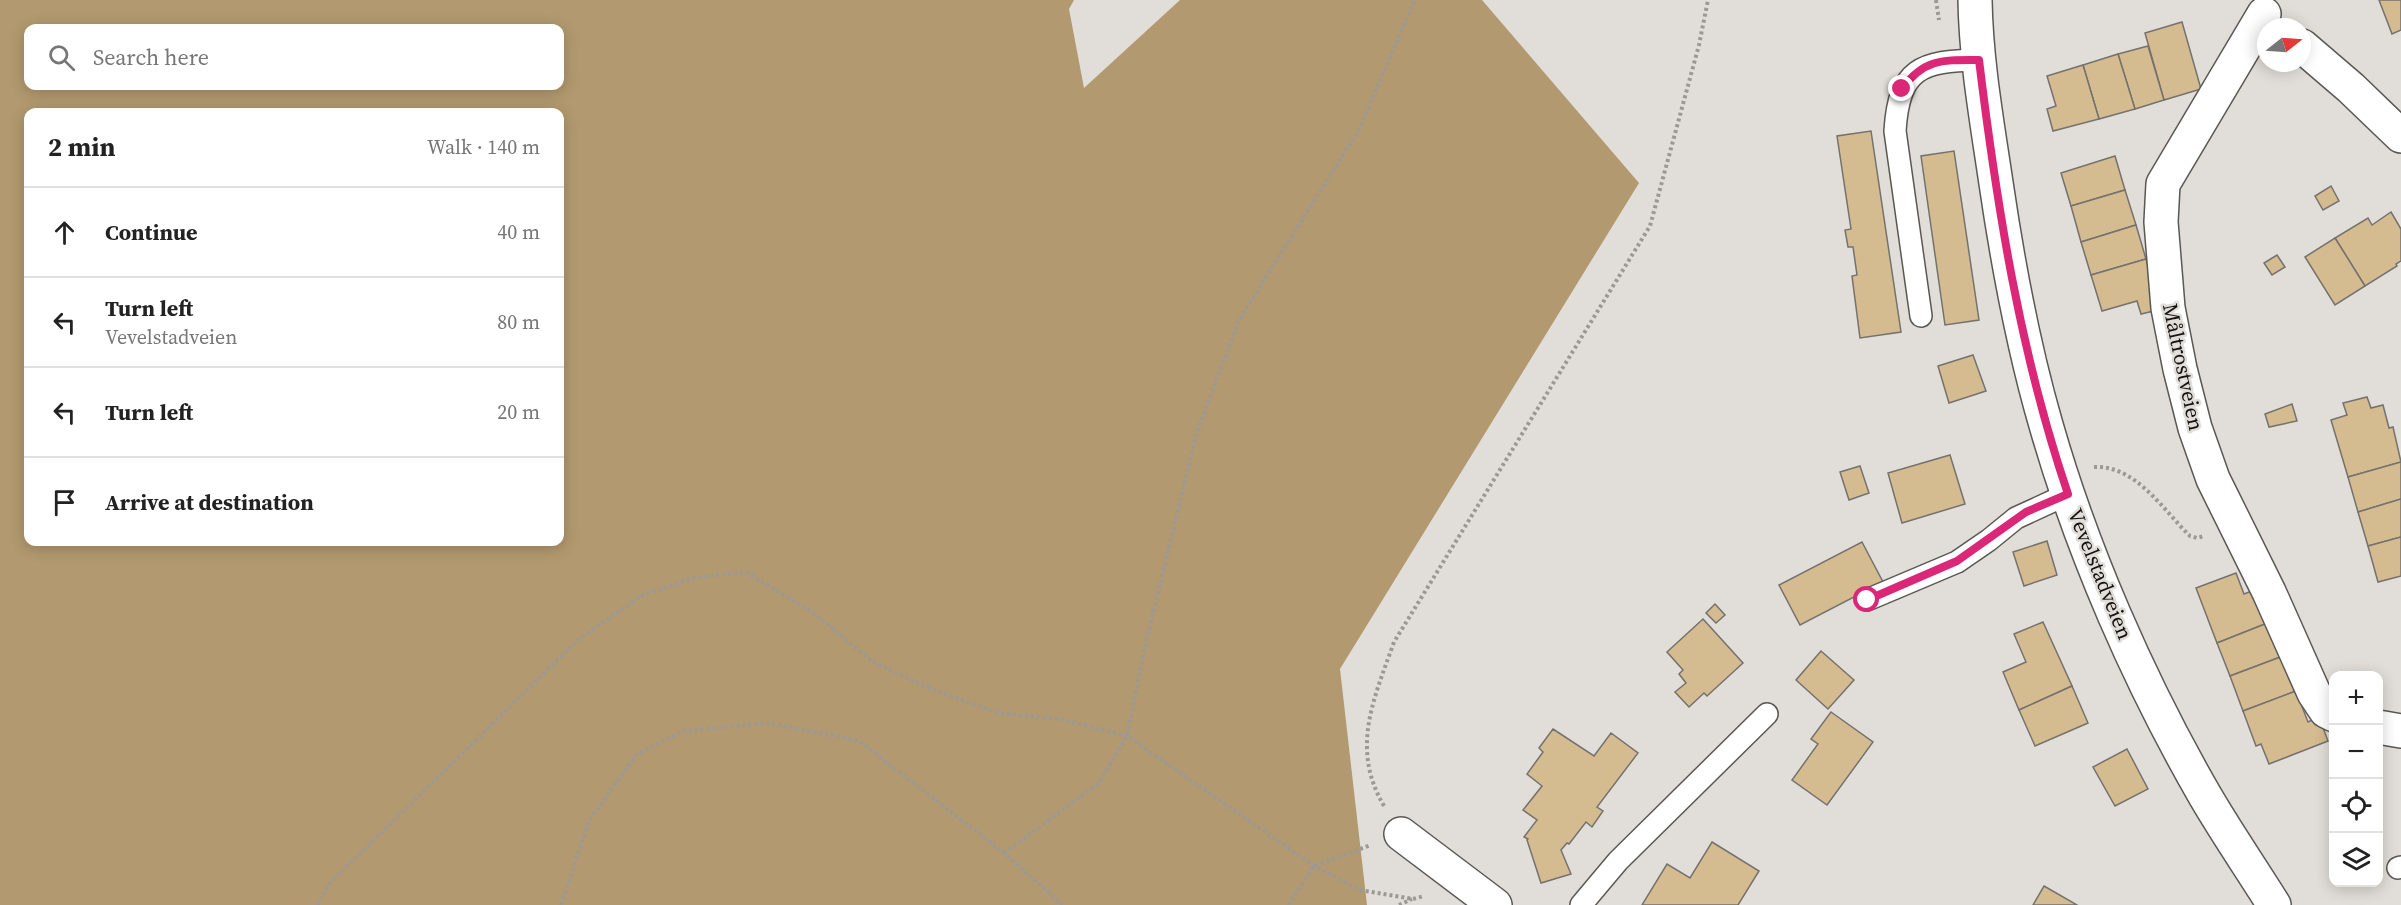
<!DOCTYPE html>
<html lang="en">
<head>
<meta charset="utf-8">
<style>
	:root { --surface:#fff; --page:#f2f2f2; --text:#222; --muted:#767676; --line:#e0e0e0 }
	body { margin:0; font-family:"Source Serif 4",serif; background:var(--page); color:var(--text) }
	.controls { position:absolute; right:18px; bottom:18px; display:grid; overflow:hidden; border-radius:12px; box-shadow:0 3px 15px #0003 }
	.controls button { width:54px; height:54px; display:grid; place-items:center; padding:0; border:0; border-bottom:2px solid var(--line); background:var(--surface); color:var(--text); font:30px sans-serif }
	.compass { position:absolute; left:2257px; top:18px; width:54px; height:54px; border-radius:50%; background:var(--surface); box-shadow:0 3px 15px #0003; rotate:73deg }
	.stop { position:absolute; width:18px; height:18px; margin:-14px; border:4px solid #db2777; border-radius:50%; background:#fff }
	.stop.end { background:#db2777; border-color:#fff; box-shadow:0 2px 6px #0008 }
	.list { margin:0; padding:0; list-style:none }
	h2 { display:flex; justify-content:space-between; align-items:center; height:78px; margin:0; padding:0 24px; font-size:26px }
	h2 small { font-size:20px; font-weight:400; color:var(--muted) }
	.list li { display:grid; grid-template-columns:39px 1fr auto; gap:18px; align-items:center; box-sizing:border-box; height:90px; padding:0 24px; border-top:2px solid var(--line) }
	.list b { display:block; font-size:22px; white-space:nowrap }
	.list p { margin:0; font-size:20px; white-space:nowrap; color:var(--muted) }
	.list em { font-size:20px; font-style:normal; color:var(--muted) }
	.icon { flex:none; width:33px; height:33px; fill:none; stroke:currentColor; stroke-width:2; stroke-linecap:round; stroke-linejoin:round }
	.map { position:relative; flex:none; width:2401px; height:905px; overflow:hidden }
	.search { position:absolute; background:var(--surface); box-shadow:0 3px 15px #0003; left:24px; top:24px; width:540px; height:66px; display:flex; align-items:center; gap:15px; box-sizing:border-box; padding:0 21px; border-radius:12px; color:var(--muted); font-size:22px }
	.panel { position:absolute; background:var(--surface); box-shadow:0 3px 15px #0003; left:24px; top:108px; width:540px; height:438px; border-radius:12px }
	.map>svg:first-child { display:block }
	.forest { fill:#b2996f; fill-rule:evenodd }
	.building { fill:#d5bb90; stroke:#75726e; stroke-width:1.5 }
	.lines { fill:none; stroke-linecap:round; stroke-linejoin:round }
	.service-casing { stroke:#5b5854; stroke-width:24 }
	.minor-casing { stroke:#5b5854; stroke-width:36 }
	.secondary-casing { stroke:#5b5854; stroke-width:36 }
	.path { stroke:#9c9995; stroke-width:4; stroke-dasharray:3 3; stroke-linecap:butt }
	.service { stroke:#fff; stroke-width:21 }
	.minor { stroke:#fff; stroke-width:33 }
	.secondary { stroke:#fff; stroke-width:33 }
	.route { stroke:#db2777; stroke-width:8 }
	.labels { text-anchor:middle; stroke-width:5; stroke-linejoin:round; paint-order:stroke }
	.street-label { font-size:21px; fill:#131210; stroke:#e1ded9 }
</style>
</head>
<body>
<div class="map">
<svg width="2401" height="905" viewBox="0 0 2401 905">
	<rect width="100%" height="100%" fill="#e1ded9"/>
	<!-- forest -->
	<path class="forest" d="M0,0H1074L1069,9L1084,88L1180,0H1482L1639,183L1340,669L1367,905H0ZM28,28H560V86H28ZM28,112H560V542H28Z"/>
	<!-- building -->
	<g class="building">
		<polygon points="2379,0 2401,0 2401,30 2392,34"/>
		<polygon points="2182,22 2201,89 2164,100 2145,33"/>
		<polygon points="2148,46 2164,100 2135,109 2118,54"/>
		<polygon points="2118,54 2135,109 2099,119 2083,65"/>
		<polygon points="2083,65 2099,119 2053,131 2047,109 2056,106 2047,76"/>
		<polygon points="1871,131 1901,332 1860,338 1852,276 1857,275 1853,247 1848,247 1845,230 1851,229 1837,136"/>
		<polygon points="1954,151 1979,320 1945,325 1921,156"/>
		<polygon points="2115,156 2125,190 2071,206 2061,173"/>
		<polygon points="2331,186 2339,201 2323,210 2315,196"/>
		<polygon points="2125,190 2136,225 2081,242 2071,206"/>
		<polygon points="2391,212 2401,229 2401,261 2396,264 2397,266 2365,286 2335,238 2368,218 2372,225"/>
		<polygon points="2136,225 2146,259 2091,275 2081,242"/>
		<polygon points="2335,238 2365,286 2335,305 2305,257"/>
		<polygon points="2277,255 2285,267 2272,275 2264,263"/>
		<polygon points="2146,259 2156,295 2158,310 2141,314 2137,301 2102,311 2091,275"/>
		<polygon points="1973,355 1986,391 1949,403 1938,366"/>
		<polygon points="2367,397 2371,408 2383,405 2389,428 2393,427 2401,462 2348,477 2331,420 2347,415 2343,403"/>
		<polygon points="2292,404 2297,421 2269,427 2265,414"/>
		<polygon points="1950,455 1965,504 1902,523 1888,473"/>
		<polygon points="2401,462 2401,499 2358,512 2348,477"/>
		<polygon points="1860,466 1869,493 1849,500 1840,472"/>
		<polygon points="2401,499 2401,537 2368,546 2358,512"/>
		<polygon points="2401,537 2401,576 2378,582 2368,546"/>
		<polygon points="2047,541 2057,575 2024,586 2013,552"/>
		<polygon points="1862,542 1883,582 1800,625 1779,585"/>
		<polygon points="2236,573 2244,594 2257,589 2270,622 2217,643 2196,588"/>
		<polygon points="1715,604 1725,615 1716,623 1706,613"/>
		<polygon points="1703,619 1743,663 1707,696 1704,693 1689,707 1675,692 1686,683 1679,674 1683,670 1667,652"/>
		<polygon points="2043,622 2072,686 2019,710 2003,672 2026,662 2014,634"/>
		<polygon points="2270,622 2283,656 2230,676 2217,643"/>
		<polygon points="1821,651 1854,680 1828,709 1796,680"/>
		<polygon points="2283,656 2296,691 2243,711 2230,676"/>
		<polygon points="2072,686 2088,723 2035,746 2019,710"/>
		<polygon points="2296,691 2308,722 2319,717 2328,741 2269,764 2261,744 2256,746 2243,711"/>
		<polygon points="1831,712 1873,742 1827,805 1792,780 1818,744 1811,739"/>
		<polygon points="1553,729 1594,756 1611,733 1638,753 1597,807 1603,811 1592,827 1586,822 1569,844 1567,843 1561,850 1571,874 1541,883 1527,840 1528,839 1524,837 1537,820 1523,810 1542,786 1527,774 1543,752 1539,748"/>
		<polygon points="2127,749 2148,789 2115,806 2093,767"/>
		<polygon points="1712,842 1759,871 1738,905 1642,905 1667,864 1690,878"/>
		<polygon points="2044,886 2077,905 2033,905"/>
	</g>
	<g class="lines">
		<defs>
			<g id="service">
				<path d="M1921,316L1895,131C1899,68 1921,61 1979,60"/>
				<polyline points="1867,600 1957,562 1989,540 2016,518 2068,494"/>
				<polyline points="2398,868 2401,867"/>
				<polyline points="1581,905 1618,861 1767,714"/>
			</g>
			<g id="minor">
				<polyline points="2264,14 2163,184 2161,222 2168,308 2180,369 2195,428 2213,479 2269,592 2314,693 2326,711 2334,715"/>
				<polyline points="2302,46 2351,88 2401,136"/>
				<polyline points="2378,727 2401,731"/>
				<polyline points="1401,834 1495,905"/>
			</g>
			<path id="secondary" d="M1975,0C1976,61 1987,122 1996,183C2008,265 2023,346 2046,425C2082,551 2139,681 2204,794C2226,832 2251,868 2274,905"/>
		</defs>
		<!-- service casing -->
		<use href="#service" class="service-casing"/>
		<!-- minor casing -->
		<use href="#minor" class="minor-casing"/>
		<!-- secondary casing -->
		<use href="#secondary" class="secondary-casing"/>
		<!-- path -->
		<g class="path">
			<polyline points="1936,0 1939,20"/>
			<path d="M2094,467C2136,465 2163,510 2190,536L2197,538L2204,536"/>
			<path d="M1384,806C1350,748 1374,699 1394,642L1650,226L1699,45L1708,0"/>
			<polyline points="1004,853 1099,783 1127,736 1146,642 1197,432 1239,320 1358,131 1415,0"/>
			<polyline points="317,905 331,882 580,638 643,595 693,578 746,572 815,614 872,661 928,688 999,713 1060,719 1127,736 1314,866 1360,890 1413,899 1424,896"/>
			<polyline points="561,905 589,821 637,754 683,731 769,723 859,741 1004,853 1063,905"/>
			<polyline points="1288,905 1314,866 1371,845"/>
			<polyline points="1399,905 1412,899"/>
		</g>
		<!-- service -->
		<use href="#service" class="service"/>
		<!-- minor -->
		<use href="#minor" class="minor"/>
		<!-- secondary -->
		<use href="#secondary" class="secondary"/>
	</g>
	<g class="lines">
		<!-- route -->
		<path class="route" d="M1867,600L1957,561L2026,512L2068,494C2020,353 1997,207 1979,60C1944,60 1924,58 1902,89"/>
	</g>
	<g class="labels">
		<!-- street labels -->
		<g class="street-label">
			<text transform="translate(2183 367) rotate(78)" y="7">Måltrostveien</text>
			<text transform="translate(2100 574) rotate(68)" y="7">Vevelstadveien</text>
		</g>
	</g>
</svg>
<div class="controls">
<button>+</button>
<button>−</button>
<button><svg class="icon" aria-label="locate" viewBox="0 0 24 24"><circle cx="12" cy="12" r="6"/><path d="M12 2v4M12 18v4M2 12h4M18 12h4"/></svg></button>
<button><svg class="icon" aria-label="layers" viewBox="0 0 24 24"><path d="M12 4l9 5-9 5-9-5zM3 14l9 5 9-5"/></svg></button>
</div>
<svg class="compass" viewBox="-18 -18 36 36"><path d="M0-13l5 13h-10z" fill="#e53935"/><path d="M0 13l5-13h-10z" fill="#767676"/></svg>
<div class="stop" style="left:1867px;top:600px"></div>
<div class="stop end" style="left:1902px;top:89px"></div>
<div class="search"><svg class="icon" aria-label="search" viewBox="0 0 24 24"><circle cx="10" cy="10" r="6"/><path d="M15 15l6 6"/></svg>Search here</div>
<section class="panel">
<h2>2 min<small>Walk · 140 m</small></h2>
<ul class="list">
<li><svg class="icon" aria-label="ahead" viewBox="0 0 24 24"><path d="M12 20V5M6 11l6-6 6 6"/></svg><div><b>Continue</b></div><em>40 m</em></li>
<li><svg class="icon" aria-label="left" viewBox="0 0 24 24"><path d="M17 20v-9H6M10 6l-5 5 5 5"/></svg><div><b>Turn left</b><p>Vevelstadveien</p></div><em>80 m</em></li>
<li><svg class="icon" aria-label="left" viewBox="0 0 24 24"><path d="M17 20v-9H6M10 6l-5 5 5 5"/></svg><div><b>Turn left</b></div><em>20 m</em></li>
<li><svg class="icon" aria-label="arrive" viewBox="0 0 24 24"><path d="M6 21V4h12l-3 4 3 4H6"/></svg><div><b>Arrive at destination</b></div></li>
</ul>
</section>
</div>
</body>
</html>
